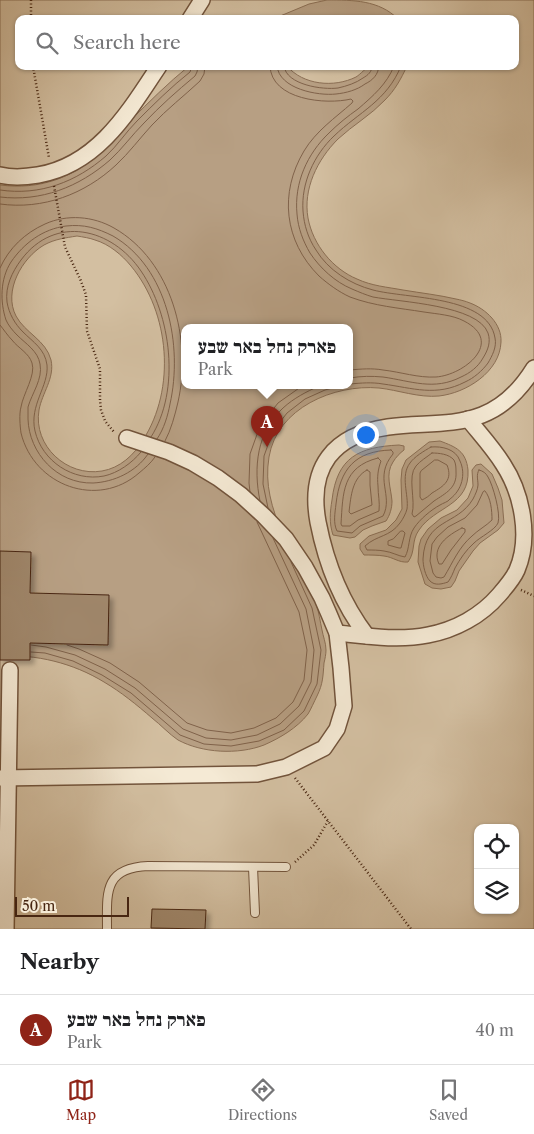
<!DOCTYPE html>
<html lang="en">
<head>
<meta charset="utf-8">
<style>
	:root { --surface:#fff; --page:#f2f2f2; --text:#202124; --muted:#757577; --line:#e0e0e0; --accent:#8f2418 }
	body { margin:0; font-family:"Libre Caslon Text","Frank Ruhl Libre",serif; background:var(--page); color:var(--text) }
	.controls { position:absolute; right:15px; bottom:15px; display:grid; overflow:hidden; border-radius:10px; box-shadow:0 1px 4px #0004 }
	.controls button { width:45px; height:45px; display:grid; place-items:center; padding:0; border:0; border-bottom:1px solid var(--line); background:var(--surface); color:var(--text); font:25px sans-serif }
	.scale { position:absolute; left:15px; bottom:12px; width:114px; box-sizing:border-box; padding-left:5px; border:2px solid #482611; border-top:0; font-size:14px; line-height:18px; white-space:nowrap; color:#482611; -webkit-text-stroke:4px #f5ead5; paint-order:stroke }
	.you { position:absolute; left:365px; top:434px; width:18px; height:18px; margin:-12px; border:4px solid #fff; border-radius:50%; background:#1a73e8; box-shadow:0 0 0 8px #1a73e833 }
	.badge { display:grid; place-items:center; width:32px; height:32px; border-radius:50%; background:var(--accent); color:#fff; font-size:16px; font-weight:700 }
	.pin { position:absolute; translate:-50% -41px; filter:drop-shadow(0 1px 2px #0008) }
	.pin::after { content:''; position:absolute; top:26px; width:18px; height:15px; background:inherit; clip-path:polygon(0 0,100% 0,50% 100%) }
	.popup { position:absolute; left:181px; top:324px; width:172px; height:65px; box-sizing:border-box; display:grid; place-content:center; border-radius:10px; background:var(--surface); filter:drop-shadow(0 1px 4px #0005); font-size:16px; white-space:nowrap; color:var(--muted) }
	.popup b { font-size:19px; color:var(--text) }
	.popup::after { content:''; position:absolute; left:50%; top:100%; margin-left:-10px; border:10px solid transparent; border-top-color:var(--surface) }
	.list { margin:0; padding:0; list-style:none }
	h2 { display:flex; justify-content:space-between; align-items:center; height:65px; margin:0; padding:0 20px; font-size:21px }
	h2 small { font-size:16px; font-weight:400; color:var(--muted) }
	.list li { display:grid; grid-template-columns:32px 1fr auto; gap:15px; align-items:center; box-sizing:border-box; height:70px; padding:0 20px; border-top:1px solid var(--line) }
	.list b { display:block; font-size:19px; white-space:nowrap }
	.list p { margin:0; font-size:16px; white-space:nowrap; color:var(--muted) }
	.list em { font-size:16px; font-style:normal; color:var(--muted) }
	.icon { flex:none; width:28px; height:28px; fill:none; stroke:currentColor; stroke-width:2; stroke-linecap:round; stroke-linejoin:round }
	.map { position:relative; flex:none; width:534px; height:929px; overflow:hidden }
	.search { position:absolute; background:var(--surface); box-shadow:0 1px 4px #0004; left:15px; right:15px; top:15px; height:55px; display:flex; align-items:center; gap:12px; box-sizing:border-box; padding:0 18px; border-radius:10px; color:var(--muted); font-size:19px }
	.sheet { height:135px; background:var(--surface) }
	nav { display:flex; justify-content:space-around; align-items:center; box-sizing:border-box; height:70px; border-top:1px solid var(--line); background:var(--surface); font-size:14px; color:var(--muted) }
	nav a { display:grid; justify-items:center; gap:2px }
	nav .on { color:var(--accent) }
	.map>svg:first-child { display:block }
	.green { fill:#d3bfa1; stroke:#8e7259; fill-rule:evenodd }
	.water { fill:#b79f83; stroke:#8b6f55; fill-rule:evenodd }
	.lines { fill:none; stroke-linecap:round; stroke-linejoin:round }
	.shore { stroke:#80624a; stroke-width:1 }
	.building { fill:#9f866b; stroke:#482611; filter:url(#shadow) }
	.lane-casing { stroke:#72543c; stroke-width:10 }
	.street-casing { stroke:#72543c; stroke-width:18 }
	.path { stroke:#482611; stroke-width:2.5; stroke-dasharray:1 2.5; stroke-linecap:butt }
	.lane { stroke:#f5ead5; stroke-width:8 }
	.street { stroke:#f5ead5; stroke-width:15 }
</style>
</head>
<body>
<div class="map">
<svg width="534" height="929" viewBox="0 0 534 929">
	<defs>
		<filter id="shadow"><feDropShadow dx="4" dy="4" stdDeviation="2.5" flood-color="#0004"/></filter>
	</defs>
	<rect width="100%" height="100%" fill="#f0debe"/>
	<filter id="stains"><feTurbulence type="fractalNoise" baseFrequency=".004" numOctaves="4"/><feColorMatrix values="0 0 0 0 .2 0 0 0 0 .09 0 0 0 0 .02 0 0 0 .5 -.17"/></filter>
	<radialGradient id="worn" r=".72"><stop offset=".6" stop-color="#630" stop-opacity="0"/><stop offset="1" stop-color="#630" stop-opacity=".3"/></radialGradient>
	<!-- green -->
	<path class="green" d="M0,0H534V929H0ZM19,19H515V66H19ZM184,328H350V386H184ZM478,828H515V910H478Z"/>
	<!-- water -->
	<g class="water">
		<path d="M327,0C353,0 379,0 398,19H273L309,4Z"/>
		<path d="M189,66H287C303,85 334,88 356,77C361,74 366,67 371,66C382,64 395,66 407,66C401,79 395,90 385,100C371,115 353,125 338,139C317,160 303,189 308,218C313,245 333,269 357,279C372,286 387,287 403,290C421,293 439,295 456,299C461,300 465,301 470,303C486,309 502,324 501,342C500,372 466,393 439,396C419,398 398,390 379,388C334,384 277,408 269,457C260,511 298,556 316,604C319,612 320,621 322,630C323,636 326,643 326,650C326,654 325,659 324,663C323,676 323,684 317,696C314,702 311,709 308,714C297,728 280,738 264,745C238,755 202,753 178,740C169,734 161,725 152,718C137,705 121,692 104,682C73,663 36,654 0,656V185C40,190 72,178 102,152C112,143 121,131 130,121C149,102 168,83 189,66ZM77,236C83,237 90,238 95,240C109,244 122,255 131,266C170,313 176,389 143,440C134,455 120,468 102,471C67,477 33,446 39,410C42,393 55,378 51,360C46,340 25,333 16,316C3,291 22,258 44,245C55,239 65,238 77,236ZM184,328H350V386H184Z"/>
		<path d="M440,441C456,447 466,451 468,470C470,506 435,506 419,530C411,541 416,551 408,562C399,563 393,557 384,556C378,555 370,555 364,555L360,549V544L369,536L386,530L396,520L402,509L401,480L402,469L406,460L429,442Z"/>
		<path d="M399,445L404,446V450C400,453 396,457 393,462C385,474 391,488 392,501C392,508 390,515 386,521L372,526L363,530L355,537L350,538L333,535C329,523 330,512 332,500C337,457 359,447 399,445Z"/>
		<polygon points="481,464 492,474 498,488 502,500 504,523 498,530 480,543 473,551 459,571 455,581 451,587 441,589 432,588 425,584 418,562 419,546 421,539 428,529 441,518 457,510 468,498 473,486 472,470 476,465"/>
	</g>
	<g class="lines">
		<!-- shore -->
		<g class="shore">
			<path d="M270,66C271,100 326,105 351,99L353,101L352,103C335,118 316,131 304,151C279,193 284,241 319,276C328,284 339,292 350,297C374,306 399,308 424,312C437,314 453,315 464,321C505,342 464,375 436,377C418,378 401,372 383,370C372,368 361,369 350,370"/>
			<path d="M277,66C279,89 318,96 336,94C346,93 357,90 365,84C373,80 378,75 379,66"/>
			<path d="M284,66C286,85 323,90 338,88C347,86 356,83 363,78C368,75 372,72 372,66"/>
			<path d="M0,190C40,196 76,182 106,156C117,146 126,132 137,121C154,104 171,87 190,72L192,66"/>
			<path d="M0,197C41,202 79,187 110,160C122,149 132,135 144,123C160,106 177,91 195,76L197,72L198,66"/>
			<path d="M0,204C43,210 85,194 116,165C129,153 140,138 152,125C167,109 184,96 200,81L204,74L205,66"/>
			<path d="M0,268C9,248 25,233 45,224C67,214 93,216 114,228C172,261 192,340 178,402C175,415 171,430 165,441"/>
			<path d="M0,325C4,330 8,336 12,340C18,348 29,353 32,363C36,375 23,394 21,407C19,414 20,426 21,433C34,486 98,509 139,473C145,468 151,463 155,457"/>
			<path d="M350,378C361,376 372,376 383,377C411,381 434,391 461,377C470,373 478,367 483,358C488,350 491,342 488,333C478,305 400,302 373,297C366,295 359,292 352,289C335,282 320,268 310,253C303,241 298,228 297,214C294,183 307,154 329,133C338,124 348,116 358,109C373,96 387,84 394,66"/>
			<path d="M350,384C361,383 372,382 383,384C413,388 436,397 465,382C474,378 482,371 488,363C492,356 497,347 495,338C488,295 407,299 373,290C350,284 328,270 316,250C308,238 304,225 303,211C301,183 314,155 334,136C359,112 387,101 401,66"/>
			<path d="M431,447C442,446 456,449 460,461C466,474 462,490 450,499C448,502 443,503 440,505C431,510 420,519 414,528C408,537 410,548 405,557C398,556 392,552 384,551C379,550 372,550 367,550L365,546C377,535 390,537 400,523C403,519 406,513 407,509C409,495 400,476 410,463C414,457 424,451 431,447Z"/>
			<path d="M391,450L393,452V454C373,478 394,495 383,516L360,526L352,533L337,531C333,523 335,513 336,504C340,469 355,451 391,450Z"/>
			<path d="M141,452C132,463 118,473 104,476C73,482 42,461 35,431C29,405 49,386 47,365C45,349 33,342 23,332C15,324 9,314 7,302C5,287 12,272 21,260C55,214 112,228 141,271C171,315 181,390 151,437"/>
			<path d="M432,453C439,453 449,454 454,460C456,464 456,468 456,472C457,488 446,493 434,501C428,506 422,511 416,516L414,517L412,514C416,501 407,476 416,466C420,461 427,457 432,453Z"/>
			<path d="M148,454C136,472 114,482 93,483C57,484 29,453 28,419C28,415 28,411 28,407C32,393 43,379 40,364C38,351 26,344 17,335C13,331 8,325 6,320C0,302 0,279 11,262C24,243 43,229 66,226C84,224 97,228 113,236C168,268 183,346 170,404C168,415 164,429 157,439"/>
			<path d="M378,458L381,461C378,469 377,477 378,486C378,495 380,502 379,511L358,520L350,526H342L341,524C343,493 342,467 378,458Z"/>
			<path d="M435,460H438L447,465C453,480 444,486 432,493C429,496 426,498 422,500L420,497V473L421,471Z"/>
			<path d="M367,470L370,472V485L372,505L351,514L349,512C351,496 352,478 367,470Z"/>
			<path d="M479,470C483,471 486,473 488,477C493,485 501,514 498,523C495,530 480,537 474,543C466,550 460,559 455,568C453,573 451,578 448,582C442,584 435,586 430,581C425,576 423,565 423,559C425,518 457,526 473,499C475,495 478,489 478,485C478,479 476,475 479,470Z"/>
			<path d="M485,491C491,498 492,511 492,520C486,526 478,530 472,536C459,547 453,562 444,577L441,578L436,577L433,573L430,561L432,544L437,537L448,527L465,518L477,505L483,492Z"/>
			<polyline points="250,492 249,483 250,454 260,426 278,403 302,386"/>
			<path d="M260,501C253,467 257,432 283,408C294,398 306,392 319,386"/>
			<polyline points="268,508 263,484 264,456 273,431 287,413 305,399 325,390 340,386"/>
			<path d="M462,528L465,529V532L451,550L442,564H439C431,547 448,535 462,528Z"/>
			<polygon points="401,531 403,531 405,533 401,548 399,548 388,545 388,541 393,539"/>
			<polyline points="31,645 46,647 75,655 105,669 135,688 183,729 206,738 231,740 257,735 280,724 299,706 311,682 314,650 306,609 273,538"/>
			<polyline points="67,645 79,649 110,663 139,682 187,723 207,730 231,733 254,728 276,718 293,702 304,680 307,650 299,612 257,522"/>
			<polyline points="31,652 45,653 73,661 102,675 131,693 180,735 204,744 231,746 259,741 284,730 304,711 317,684 321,650 312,608 291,562"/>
		</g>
	</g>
	<!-- building -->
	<g class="building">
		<polygon points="0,551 31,552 30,593 109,595 108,645 30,643 30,660 0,660"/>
		<polygon points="152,909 206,910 205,929 151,928"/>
	</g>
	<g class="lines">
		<defs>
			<g id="lane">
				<polyline points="253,867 255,913"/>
				<path d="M107,929C107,893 103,868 148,866L286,867"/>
			</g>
			<g id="street">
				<polyline points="190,19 202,0"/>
				<path d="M0,175C12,178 26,177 38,175C97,165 128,113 159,66"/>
				<path d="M337,633C366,636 398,641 428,635C455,630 481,616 499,595C506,587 513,579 517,570C531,537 522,493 503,464C493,448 480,434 468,419"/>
				<path d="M367,636C341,602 326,563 318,522C308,467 333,435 388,427C419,422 451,427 482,415C505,406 521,389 534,368"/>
				<polyline points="0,778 257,774 286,767 324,748 337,729 344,706 341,668 337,633 329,614 322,598 305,567 286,539 264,516 241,495 218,478 193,463 169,452 127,438"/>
				<polyline points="6,929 10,670"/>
			</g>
		</defs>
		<!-- lane casing -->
		<use href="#lane" class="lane-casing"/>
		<!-- street casing -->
		<use href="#street" class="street-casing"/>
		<!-- path -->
		<g class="path">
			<polyline points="31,0 31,19"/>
			<polyline points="33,66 49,158"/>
			<polyline points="54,186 65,247 81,281 86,295 87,331 100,369 100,400 101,410 105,421 114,432"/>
			<polyline points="521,590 534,596"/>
			<polyline points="295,778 411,929"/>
			<polyline points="295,862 314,845 328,821"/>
		</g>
		<!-- lane -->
		<use href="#lane" class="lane"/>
		<!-- street -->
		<use href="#street" class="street"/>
	</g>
	<rect width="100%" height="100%" filter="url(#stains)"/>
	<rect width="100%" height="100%" fill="url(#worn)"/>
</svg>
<div class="controls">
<button><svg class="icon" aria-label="locate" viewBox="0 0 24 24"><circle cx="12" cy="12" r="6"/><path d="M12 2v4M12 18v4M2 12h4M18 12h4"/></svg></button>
<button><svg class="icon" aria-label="layers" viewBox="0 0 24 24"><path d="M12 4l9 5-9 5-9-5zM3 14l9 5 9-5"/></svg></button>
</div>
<div class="scale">50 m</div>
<div class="you"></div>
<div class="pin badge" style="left:267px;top:447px">A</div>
<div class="popup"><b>פארק נחל באר שבע</b>Park</div>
<div class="search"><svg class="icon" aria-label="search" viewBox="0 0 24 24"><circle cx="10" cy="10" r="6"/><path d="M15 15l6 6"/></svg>Search here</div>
</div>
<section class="sheet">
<h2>Nearby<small></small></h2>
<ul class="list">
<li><span class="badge">A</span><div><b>פארק נחל באר שבע</b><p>Park</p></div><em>40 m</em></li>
</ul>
</section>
<nav>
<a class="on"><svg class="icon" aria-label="map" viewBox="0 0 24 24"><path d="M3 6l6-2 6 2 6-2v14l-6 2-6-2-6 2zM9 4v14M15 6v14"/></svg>Map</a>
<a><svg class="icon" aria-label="directions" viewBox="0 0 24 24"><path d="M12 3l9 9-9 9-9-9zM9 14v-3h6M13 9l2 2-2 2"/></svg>Directions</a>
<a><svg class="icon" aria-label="saved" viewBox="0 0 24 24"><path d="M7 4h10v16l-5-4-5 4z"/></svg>Saved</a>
</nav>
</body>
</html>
